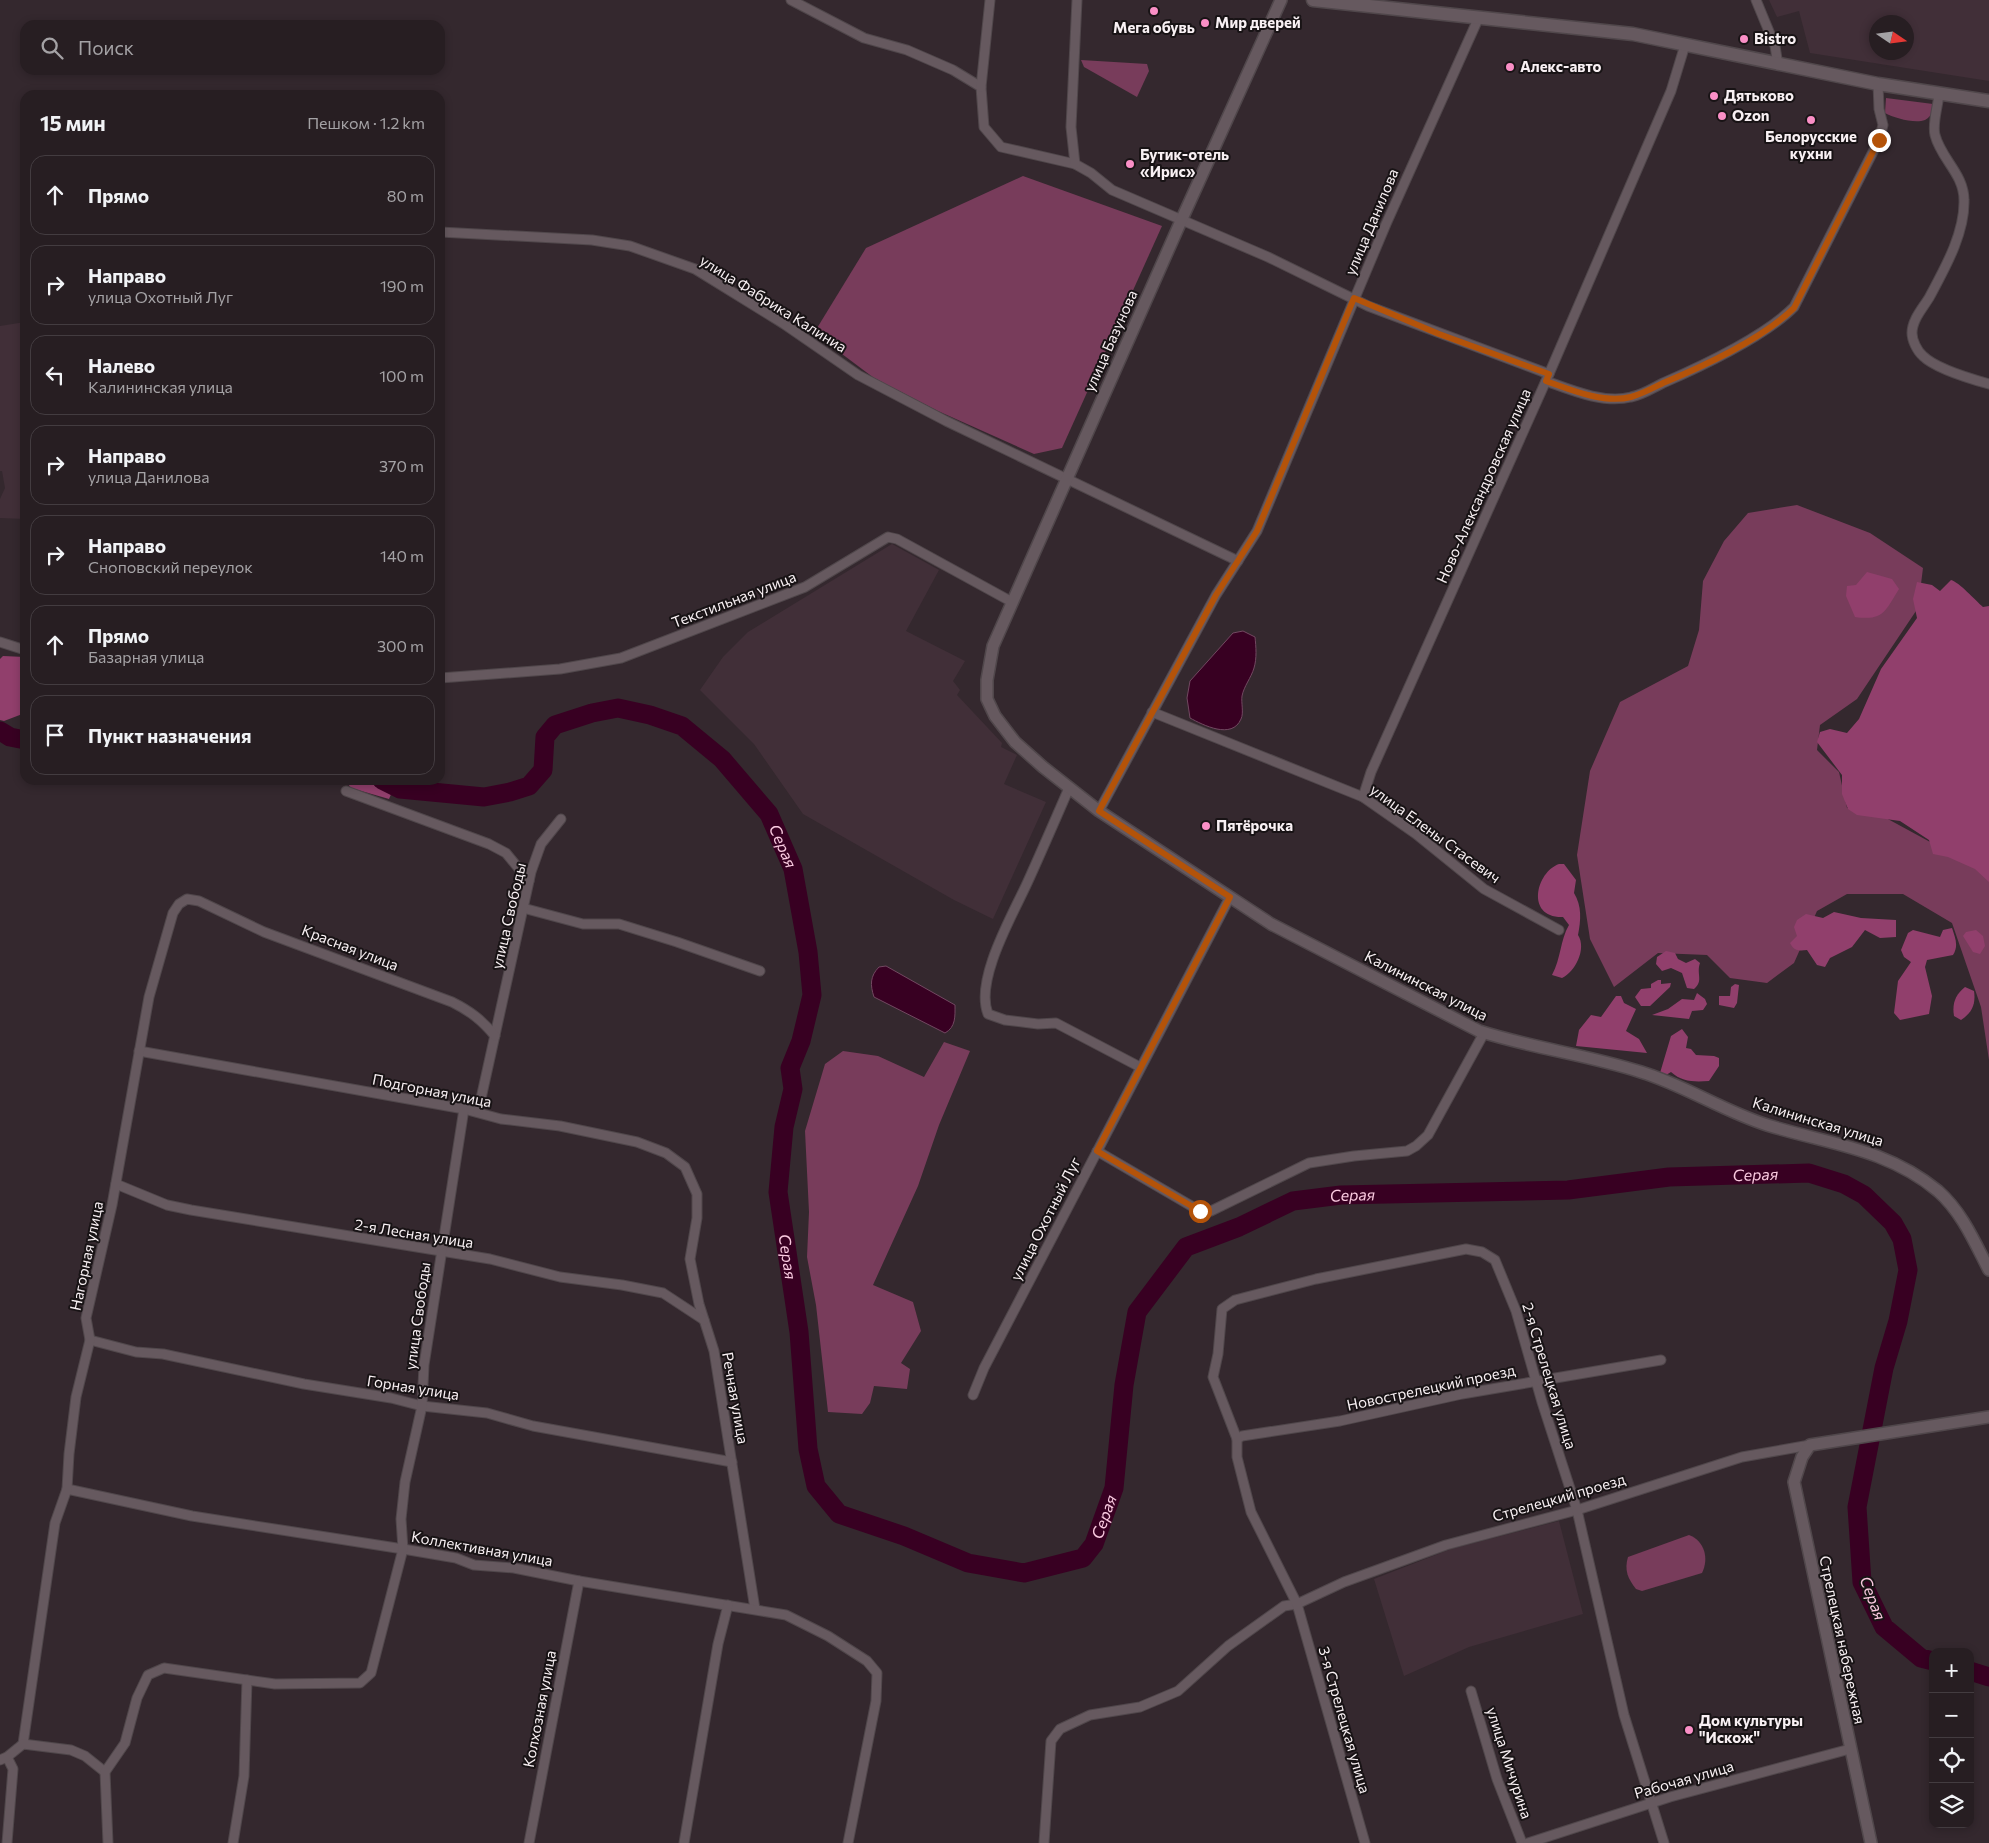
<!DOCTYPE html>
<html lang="ru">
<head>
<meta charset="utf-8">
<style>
	:root { --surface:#271e22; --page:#2f272a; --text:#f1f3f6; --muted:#a4a2a5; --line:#433c40 }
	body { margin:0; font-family:Commissioner,sans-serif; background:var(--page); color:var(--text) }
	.controls { position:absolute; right:15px; bottom:15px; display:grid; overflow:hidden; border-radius:10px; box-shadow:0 2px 8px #0003 }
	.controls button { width:45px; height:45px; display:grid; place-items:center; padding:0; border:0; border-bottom:1px solid var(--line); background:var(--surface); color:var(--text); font:25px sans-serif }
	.compass { position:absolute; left:1869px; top:15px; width:45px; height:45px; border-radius:50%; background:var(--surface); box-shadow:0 2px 8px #0003; rotate:103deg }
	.stop { position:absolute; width:15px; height:15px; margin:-11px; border:4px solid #b45309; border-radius:50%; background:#fff }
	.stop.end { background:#b45309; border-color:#fff; box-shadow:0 1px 5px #0008 }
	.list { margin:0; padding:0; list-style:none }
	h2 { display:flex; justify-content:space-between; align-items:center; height:65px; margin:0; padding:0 20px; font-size:21px }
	h2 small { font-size:16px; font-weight:400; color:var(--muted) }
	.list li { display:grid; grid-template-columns:32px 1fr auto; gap:15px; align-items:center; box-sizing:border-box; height:80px; margin:0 10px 10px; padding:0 10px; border:1px solid var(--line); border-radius:15px }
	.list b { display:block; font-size:19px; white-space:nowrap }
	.list p { margin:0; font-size:16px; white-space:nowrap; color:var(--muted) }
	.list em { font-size:16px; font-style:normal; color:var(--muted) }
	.icon { flex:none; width:28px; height:28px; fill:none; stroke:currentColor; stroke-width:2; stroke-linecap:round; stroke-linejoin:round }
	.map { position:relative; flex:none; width:1989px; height:1843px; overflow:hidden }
	.search { position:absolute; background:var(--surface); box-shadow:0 2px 8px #0003; left:20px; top:20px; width:425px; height:55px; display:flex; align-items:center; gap:12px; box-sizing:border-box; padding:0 18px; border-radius:15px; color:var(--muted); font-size:19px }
	.panel { position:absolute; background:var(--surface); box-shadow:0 2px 8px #0003; left:20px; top:90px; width:425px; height:695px; border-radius:15px }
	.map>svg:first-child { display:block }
	.built { fill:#412f38; fill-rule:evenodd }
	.green { fill:#783c5b }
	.forest { fill:#913f6c }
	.water { fill:#380022; stroke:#724861 }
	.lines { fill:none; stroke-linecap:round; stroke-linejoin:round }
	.river { stroke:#380022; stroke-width:19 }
	.minor-casing { stroke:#50474b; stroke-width:11 }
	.tertiary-casing { stroke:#50474b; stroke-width:14 }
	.secondary-casing { stroke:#50474b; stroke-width:15 }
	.minor { stroke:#66595f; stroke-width:9 }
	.tertiary { stroke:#66595f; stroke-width:11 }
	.secondary { stroke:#66595f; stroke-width:12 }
	.route { stroke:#b45309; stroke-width:6 }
	.poi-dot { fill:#fa8fc6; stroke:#181315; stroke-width:2 }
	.labels { text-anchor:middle; stroke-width:4; stroke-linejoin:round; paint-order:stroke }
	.poi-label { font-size:15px; font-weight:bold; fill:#f8f0f3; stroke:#181315; text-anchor:start }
	.street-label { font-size:15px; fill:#f8f0f3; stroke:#181315 }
	.water-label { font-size:16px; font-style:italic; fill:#facae0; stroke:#181315 }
</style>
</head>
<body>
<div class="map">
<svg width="1989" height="1843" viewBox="0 0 1989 1843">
	<rect width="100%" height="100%" fill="#34282e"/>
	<!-- built -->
	<g class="built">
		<path d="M1769,0H1989V81L1810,53L1799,11L1777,17ZM1906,22V52H1876V22Z"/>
		<polygon points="25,322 25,519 0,518 0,499 5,488 2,471 0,471 0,326"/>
		<polygon points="892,544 939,570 906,631 965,661 953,681 960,690 957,695 1002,743 1001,747 1017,755 1004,784 1046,802 993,919 954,900 803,814 754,744 700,690 723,657 748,632"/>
		<polygon points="1559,1521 1583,1614 1469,1647 1404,1676 1374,1579 1451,1549"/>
	</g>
	<!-- green -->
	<g class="green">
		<polygon points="1081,60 1147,64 1149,71 1137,97 1084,67"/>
		<path d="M1886,98L1933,104L1934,111C1931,114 1929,118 1925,120C1915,124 1894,118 1885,113Z"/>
		<polygon points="1023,176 1162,226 1062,448 1034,454 938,411 874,378 814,333 866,248"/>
		<polygon points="1797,505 1870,533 1923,568 1918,608 1857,699 1820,725 1817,750 1839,772 1847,808 1886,818 1989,874 1989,1060 1981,1007 1952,923 1903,894 1847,894 1817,911 1794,963 1767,983 1730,978 1707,955 1658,953 1614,987 1590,939 1577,855 1590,771 1620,702 1688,666 1699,630 1703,581 1724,541 1748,513"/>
		<polygon points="944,1042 970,1051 939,1125 918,1186 873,1285 913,1302 921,1331 901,1363 910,1369 907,1389 874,1386 870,1403 862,1414 828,1412 816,1305 807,1257 809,1212 805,1131 825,1064 843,1051 878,1056 924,1077"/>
		<path d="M1689,1535C1705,1541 1709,1559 1702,1573L1642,1591L1636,1589C1628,1579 1624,1570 1628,1557Z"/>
	</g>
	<!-- forest -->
	<g class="forest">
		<path d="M1867,572L1892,579L1899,589C1885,611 1884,621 1855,617L1846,596L1847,586L1856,585Z"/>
		<path d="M1951,580C1959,582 1975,600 1983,607L1989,606V882L1975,869L1948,857L1933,854L1929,840L1900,821L1857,815L1848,809L1842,794V775L1817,742L1820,732L1830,729L1847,733L1859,719L1881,669L1917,618L1913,599L1917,582L1932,585L1940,591Z"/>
		<polygon points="3,656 25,657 25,713 4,721 0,720 0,659"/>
		<polygon points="345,780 369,780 376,787 389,787 392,792 389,799 351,788"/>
		<path d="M391,780H431C420,796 410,794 393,787Z"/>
		<path d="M1559,864H1564L1576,880L1574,893C1582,906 1581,920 1578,935C1587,949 1575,972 1562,978L1552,975C1561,959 1560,940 1569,925L1563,917C1525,918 1536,872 1559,864Z"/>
		<path d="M1834,912L1861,918L1896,920V937L1880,938L1865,930L1852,947L1830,958L1825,967L1817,965L1807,950C1799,951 1794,951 1790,943L1797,936L1794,927L1797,920L1806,914L1823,918Z"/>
		<path d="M1952,928C1955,937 1959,946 1953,955L1927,960L1925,967L1932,996L1929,1014L1900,1020L1894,1013L1898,981L1911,962L1904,957L1901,950L1908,933L1913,930L1940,937L1943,930Z"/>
		<polygon points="1976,930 1983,936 1985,946 1980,954 1973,952 1963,936 1966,932"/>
		<path d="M1666,951L1675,953L1678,959L1686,963L1695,959L1700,963C1696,974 1704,981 1694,989L1687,988L1682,973L1671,968L1662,971L1656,964L1657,957Z"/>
		<polygon points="1658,980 1661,980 1661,984 1671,983 1670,987 1650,1006 1641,1006 1635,997 1641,989 1651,988 1651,984"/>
		<polygon points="1735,984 1739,985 1737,1003 1734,1008 1719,1005 1719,996 1730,996 1731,987"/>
		<path d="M1965,987L1974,991C1976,1004 1972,1013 1961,1020L1954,1016C1952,1004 1955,995 1965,987Z"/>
		<polygon points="1697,993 1705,999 1707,1004 1703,1010 1692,1011 1689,1019 1652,1015 1668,1009 1682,999 1694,1000"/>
		<polygon points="1616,996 1621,996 1624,1003 1636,1009 1626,1031 1639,1039 1647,1053 1576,1046 1579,1030 1591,1015 1601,1017"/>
		<path d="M1682,1029L1688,1037L1686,1048L1691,1049L1696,1055L1714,1056L1719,1058V1066L1709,1081C1694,1082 1682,1082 1671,1072L1666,1075L1660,1073L1671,1036Z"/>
	</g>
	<!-- water -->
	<g class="water">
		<path d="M1243,631L1255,637C1256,647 1257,658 1254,668C1251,678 1244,686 1242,696C1241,703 1244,713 1241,719C1232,740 1203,725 1190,718L1187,698L1190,681L1233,633Z"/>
		<path d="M886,966L955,1005C955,1016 956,1027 945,1033L874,997C870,985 870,976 879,967Z"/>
	</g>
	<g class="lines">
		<!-- river -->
		<g class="river">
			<polyline points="0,731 10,737 25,740"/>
			<path id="s1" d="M382,780L400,789L484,797L510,792L529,786L543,770L545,737L555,725L592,713L618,708L650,715L682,726L722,759L769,814L793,869L808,952L812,995L801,1041L790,1068L793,1089L784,1127L778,1192L799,1332L808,1449L816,1486L839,1514L904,1536L968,1563L1024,1573L1083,1558L1094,1544L1114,1488L1124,1385L1137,1312L1186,1247L1239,1227L1293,1201L1341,1195L1568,1190L1669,1177L1809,1173L1844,1184L1864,1195L1893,1223L1902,1239L1908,1270L1898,1321L1884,1368L1857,1507L1862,1582L1884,1627L1921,1658L1933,1661"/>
			<polyline points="1970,1671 1989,1677"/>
		</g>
		<defs>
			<g id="minor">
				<polyline points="791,0 864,38 907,50 953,70 981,87 984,127 1001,147 1075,164 1091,173 1112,190 1268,257 1368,306 1549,374"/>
				<polyline points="1756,0 1775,46 1778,65"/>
				<polyline points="981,87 990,0"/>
				<path d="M1939,94C1938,106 1932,124 1935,135C1941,159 1964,174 1964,200C1965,233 1945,268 1930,296C1924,307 1912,319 1912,333C1912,340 1917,351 1923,356C1936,369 1971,379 1989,384"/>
				<polyline points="1075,164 1071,127 1077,0"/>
				<polyline points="440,232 592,240 630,246 695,269 784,324 858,375 946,421 1238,561"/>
				<path d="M1546,381C1571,390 1604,404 1631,397C1642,395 1653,388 1663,383C1702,366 1764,337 1794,307L1879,140L1883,125L1879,109L1878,84"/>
				<polyline points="0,642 25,650"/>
				<polyline points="440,678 560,669 621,658 805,587 888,537 897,539 1012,602"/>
				<polyline points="1152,712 1363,797 1416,834 1484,889 1559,930"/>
				<path d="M1069,788C1056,818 1043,848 1029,879C1015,911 974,979 988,1014L1005,1020L1038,1024L1056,1023L1140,1067"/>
				<polyline points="346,791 489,844 506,853 529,881"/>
				<polyline points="1363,797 1371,772 1549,374 1671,91 1685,45"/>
				<polyline points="1099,811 1216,595 1257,531 1386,224 1479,17"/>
				<polyline points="523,908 583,924 619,924 677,942 760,971"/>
				<polyline points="139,1051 464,1109 501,1119 560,1126 637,1142 666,1153 685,1167 697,1194 697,1218 690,1259 699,1304 714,1351 755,1609"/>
				<polyline points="478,1112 531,872 541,844 561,819"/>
				<polyline points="1097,1151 1200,1211 1211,1211 1309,1163 1354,1156 1407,1151 1416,1146 1428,1135 1484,1033"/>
				<polyline points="116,1184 167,1205 191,1210 490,1259 560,1277 622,1285 663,1293 704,1320"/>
				<polyline points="90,1340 136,1352 163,1354 304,1384 391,1398 422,1406 487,1413 533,1426 732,1462"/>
				<polyline points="973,1395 984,1368 1230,897"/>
				<polyline points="1237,1439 1242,1436 1340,1421 1462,1394 1661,1360"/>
				<polyline points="67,1489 192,1516 403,1549 456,1558 474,1565 514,1568 579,1581 786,1615 828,1636 867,1661 877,1673 876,1701 848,1843"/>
				<polyline points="1471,1691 1497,1779 1522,1843"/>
				<path d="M23,1744L55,1523L67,1489L69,1454L76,1397L90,1340L86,1318L112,1205L149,997L173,913L179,904L187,899L199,901L264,932L452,1002C470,1011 482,1020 495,1036"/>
				<polyline points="7,1757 13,1769 7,1843"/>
				<polyline points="0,1760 7,1757 23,1744 71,1750 85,1756 105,1772"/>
				<polyline points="108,1843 105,1772 125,1743 137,1698 148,1675 164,1668 275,1684 360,1683 371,1673 403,1549 401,1519 405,1482 422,1406 424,1365 464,1109"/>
				<polyline points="233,1843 244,1776 247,1680"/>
				<polyline points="529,1843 579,1581"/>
				<polyline points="684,1843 718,1644 728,1605"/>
				<polyline points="1044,1843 1051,1741 1060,1729 1090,1715 1140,1707 1178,1691 1228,1646 1284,1606 1297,1604 1344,1582 1446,1545 1577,1510 1742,1457 1810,1445"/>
				<polyline points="1365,1843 1297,1604 1251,1512 1237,1457 1237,1439 1213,1377 1218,1354 1222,1309 1235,1300 1316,1279 1466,1249 1482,1252 1495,1260 1516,1311 1542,1402 1577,1510 1624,1715 1664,1843"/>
				<polyline points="1528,1843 1670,1797 1850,1749"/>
			</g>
			<g id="tertiary">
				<path d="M1281,0L1181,221L993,646L987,680V699L995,716L1015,742L1043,767L1099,811L1271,924L1479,1031C1532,1048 1588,1055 1641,1072C1684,1085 1723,1111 1767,1125C1828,1144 1886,1148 1938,1191C1962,1212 1975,1243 1989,1270"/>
				<polyline points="1871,1843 1794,1482 1802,1457 1810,1445 1989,1417"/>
			</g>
			<polyline id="secondary" points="1313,0 1633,34 1878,84 1989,101"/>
		</defs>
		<!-- minor casing -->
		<use href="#minor" class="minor-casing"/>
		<!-- tertiary casing -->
		<use href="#tertiary" class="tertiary-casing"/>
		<!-- secondary casing -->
		<use href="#secondary" class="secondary-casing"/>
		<!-- minor -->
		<use href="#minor" class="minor"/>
		<!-- tertiary -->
		<use href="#tertiary" class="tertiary"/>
		<!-- secondary -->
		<use href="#secondary" class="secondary"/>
	</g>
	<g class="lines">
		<!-- route -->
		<path class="route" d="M1200,1211L1097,1151L1230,897L1099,811L1216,595L1257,531L1354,298L1439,334L1549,374L1546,381C1571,390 1604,404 1631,397C1642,394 1653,388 1663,383C1704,366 1763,338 1794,308L1879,140"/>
	</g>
	<!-- markers -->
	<g class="poi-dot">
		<circle cx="1154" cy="11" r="5"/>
		<circle cx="1205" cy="23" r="5"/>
		<circle cx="1744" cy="39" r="5"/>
		<circle cx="1510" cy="67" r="5"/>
		<circle cx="1714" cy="96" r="5"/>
		<circle cx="1722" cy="116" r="5"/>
		<circle cx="1811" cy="120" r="5"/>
		<circle cx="1130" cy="164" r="5"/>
		<circle cx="1206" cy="826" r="5"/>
		<circle cx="1689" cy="1730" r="5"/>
	</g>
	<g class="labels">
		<!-- poi labels -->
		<g class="poi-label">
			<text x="1215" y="28">Мир дверей</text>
			<text x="1154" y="33" text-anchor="middle">Мега обувь</text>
			<text x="1754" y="44">Bistro</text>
			<text x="1520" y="72">Алекс-авто</text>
			<text x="1724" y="101">Дятьково</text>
			<text x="1732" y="121">Ozon</text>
			<text x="1811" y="142" text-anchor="middle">Белорусские<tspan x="1811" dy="17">кухни</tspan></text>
			<text x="1140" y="160">Бутик-отель<tspan x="1140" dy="17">«Ирис»</tspan></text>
			<text x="1216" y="831">Пятёрочка</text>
			<text x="1699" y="1726">Дом культуры<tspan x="1699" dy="17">"Искож"</tspan></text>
		</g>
		<!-- street labels -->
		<g class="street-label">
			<text transform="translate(1372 222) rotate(-67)" y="5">улица Данилова</text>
			<text transform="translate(773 304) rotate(32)" y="5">улица Фабрика Калиниа</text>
			<text transform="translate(1111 341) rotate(-66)" y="5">улица Базунова</text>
			<text transform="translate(1484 486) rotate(-66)" y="5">Ново-Александровская улица</text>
			<text transform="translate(734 600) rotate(-21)" y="5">Текстильная улица</text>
			<text transform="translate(1435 834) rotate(36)" y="5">улица Елены Стасевич</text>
			<text transform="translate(509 916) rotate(-77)" y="5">улица Свободы</text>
			<text transform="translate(350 948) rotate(21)" y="5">Красная улица</text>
			<text transform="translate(1426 986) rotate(27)" y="5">Калининская улица</text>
			<text transform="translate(432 1091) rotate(11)" y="5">Подгорная улица</text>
			<text transform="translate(1818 1122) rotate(17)" y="5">Калининская улица</text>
			<text transform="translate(1046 1219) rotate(-63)" y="5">улица Охотный Луг</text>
			<text transform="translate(414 1234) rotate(9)" y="5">2-я Лесная улица</text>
			<text transform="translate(87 1256) rotate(-78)" y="5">Нагорная улица</text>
			<text transform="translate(418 1316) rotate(-82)" y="5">улица Свободы</text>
			<text transform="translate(1549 1376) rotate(73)" y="5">2-я Стрелецкая улица</text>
			<text transform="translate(413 1388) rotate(9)" y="5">Горная улица</text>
			<text transform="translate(1431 1388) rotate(-12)" y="5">Новострелецкий проезд</text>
			<text transform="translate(735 1398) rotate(80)" y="5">Речная улица</text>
			<text transform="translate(1559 1498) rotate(-16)" y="5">Стрелецкий проезд</text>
			<text transform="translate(482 1549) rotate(10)" y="5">Коллективная улица</text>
			<text transform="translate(1842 1640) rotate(78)" y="5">Стрелецкая набережная</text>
			<text transform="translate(540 1709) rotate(-79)" y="5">Колхозная улица</text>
			<text transform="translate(1344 1720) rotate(74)" y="5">3-я Стрелецкая улица</text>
			<text transform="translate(1509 1763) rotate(72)" y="5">улица Мичурина</text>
			<text transform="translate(1684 1780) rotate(-16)" y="5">Рабочая улица</text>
		</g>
		<!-- water labels -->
		<g class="water-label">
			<text dy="6" stroke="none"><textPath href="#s1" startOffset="512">Серая</textPath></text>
			<text dy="6" stroke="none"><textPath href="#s1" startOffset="2372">Серая</textPath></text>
			<text dy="6" stroke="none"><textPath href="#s1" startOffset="1968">Серая</textPath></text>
			<text dy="6" stroke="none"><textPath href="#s1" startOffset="932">Серая</textPath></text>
			<text dy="6" stroke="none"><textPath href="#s1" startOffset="1502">Серая</textPath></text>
			<text transform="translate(1873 1598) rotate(69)" y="6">Серая</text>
		</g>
	</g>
</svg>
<div class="controls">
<button>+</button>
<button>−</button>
<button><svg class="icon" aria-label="locate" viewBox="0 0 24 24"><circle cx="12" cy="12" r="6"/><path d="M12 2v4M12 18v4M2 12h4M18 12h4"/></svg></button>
<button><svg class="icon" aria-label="layers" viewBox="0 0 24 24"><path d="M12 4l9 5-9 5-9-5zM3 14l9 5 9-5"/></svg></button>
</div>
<svg class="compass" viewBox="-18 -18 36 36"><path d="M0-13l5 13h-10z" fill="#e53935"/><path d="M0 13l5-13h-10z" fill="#a4a2a5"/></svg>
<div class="stop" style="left:1200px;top:1211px"></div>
<div class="stop end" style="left:1879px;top:140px"></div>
<div class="search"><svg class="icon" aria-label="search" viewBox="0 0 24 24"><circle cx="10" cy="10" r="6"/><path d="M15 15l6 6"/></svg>Поиск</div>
<section class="panel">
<h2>15 мин<small>Пешком · 1.2 km</small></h2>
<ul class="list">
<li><svg class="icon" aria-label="ahead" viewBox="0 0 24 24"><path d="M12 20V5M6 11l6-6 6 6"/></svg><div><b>Прямо</b></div><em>80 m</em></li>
<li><svg class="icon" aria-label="right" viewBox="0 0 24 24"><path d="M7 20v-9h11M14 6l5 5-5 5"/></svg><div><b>Направо</b><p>улица Охотный Луг</p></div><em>190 m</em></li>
<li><svg class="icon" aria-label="left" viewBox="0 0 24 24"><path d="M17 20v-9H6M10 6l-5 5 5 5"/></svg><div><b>Налево</b><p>Калининская улица</p></div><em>100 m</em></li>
<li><svg class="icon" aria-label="right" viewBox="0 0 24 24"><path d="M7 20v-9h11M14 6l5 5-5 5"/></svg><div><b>Направо</b><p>улица Данилова</p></div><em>370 m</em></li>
<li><svg class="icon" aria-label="right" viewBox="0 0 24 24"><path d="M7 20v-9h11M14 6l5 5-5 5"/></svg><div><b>Направо</b><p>Сноповский переулок</p></div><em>140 m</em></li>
<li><svg class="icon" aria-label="ahead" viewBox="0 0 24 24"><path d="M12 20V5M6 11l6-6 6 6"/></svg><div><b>Прямо</b><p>Базарная улица</p></div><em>300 m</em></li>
<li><svg class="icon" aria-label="arrive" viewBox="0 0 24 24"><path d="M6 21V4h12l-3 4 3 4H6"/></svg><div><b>Пункт назначения</b></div></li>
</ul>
</section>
</div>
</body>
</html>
